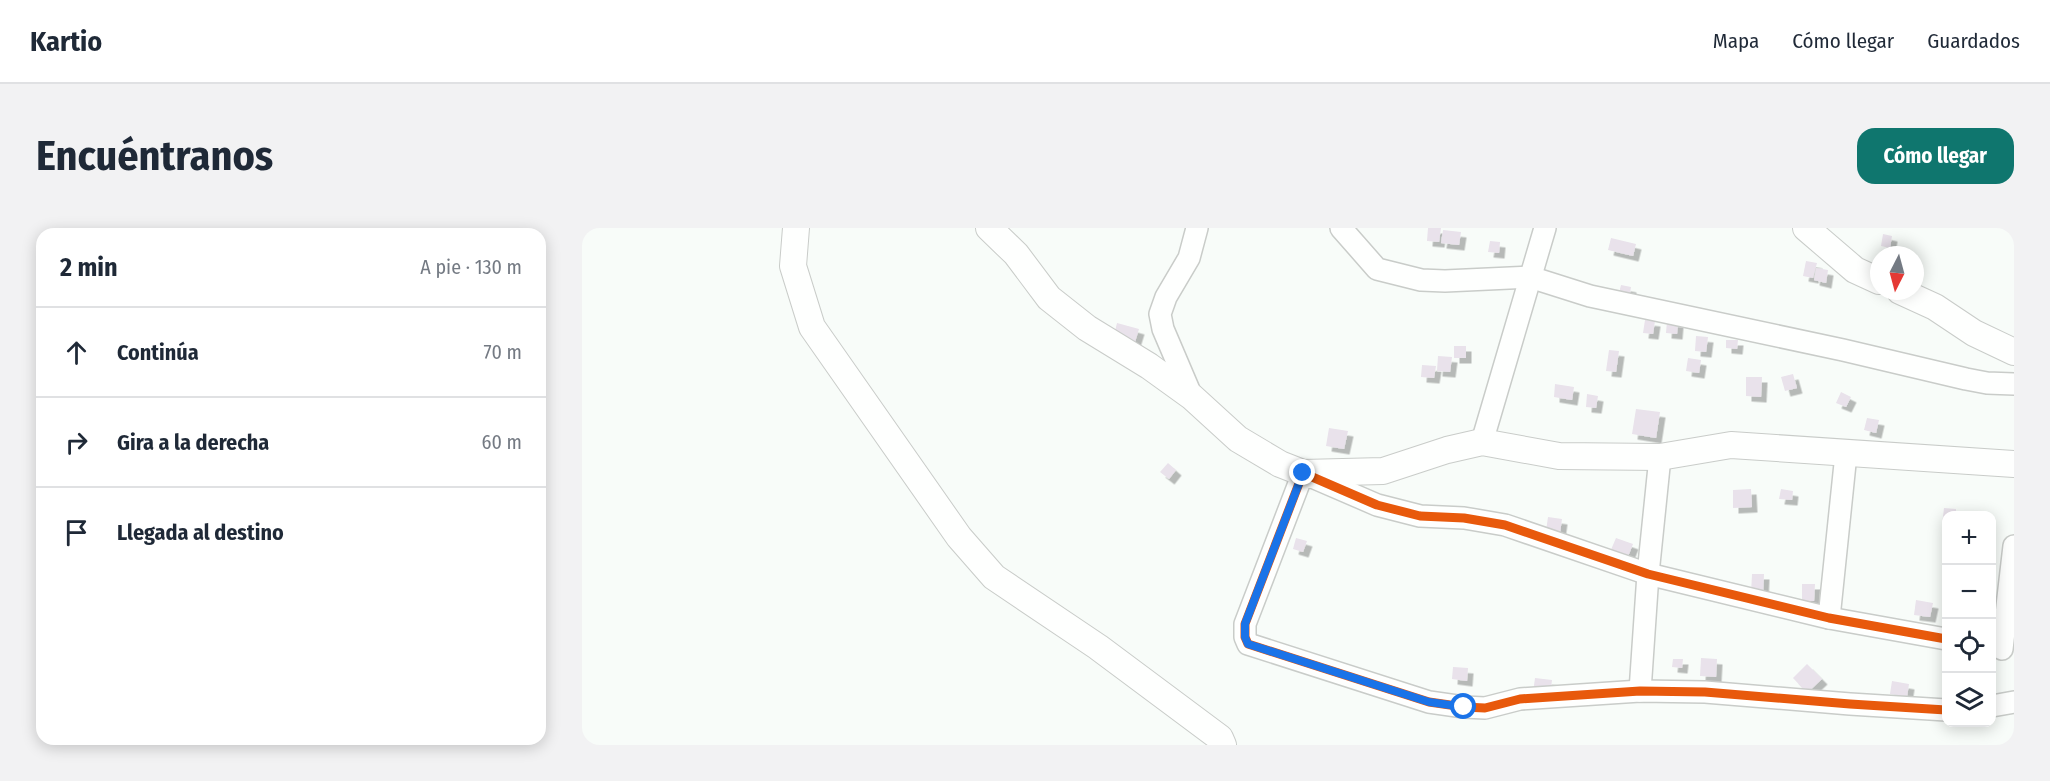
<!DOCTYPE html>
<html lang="es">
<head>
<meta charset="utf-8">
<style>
	:root { --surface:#fff; --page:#f2f2f3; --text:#1f2937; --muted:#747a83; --line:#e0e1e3; --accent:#0f766e }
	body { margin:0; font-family:"Fira Sans Condensed",sans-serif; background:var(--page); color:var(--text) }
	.controls { position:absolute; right:18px; bottom:18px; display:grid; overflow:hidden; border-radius:12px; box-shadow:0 3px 15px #0003 }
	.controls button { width:54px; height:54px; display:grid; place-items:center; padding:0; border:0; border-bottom:2px solid var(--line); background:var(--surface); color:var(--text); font:30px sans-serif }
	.compass { position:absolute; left:1288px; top:18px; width:54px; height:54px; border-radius:50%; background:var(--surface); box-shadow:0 3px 15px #0003; rotate:186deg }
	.stop { position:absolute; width:18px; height:18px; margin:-14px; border:4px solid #1a73e8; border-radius:50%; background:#fff }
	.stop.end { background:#1a73e8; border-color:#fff; box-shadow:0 2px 6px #0008 }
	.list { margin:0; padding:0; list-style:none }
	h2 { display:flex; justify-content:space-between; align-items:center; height:78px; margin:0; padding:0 24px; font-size:26px }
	h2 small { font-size:20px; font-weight:400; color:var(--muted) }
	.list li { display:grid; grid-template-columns:39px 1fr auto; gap:18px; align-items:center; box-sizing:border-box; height:90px; padding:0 24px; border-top:2px solid var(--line) }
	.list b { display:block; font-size:22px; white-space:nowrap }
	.list em { font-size:20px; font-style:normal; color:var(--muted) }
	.icon { flex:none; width:33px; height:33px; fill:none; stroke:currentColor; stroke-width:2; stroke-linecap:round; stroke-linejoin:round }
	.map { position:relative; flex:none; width:1432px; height:517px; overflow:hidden; border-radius:18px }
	header { display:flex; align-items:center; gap:36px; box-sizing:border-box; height:84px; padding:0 30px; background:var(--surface); border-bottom:2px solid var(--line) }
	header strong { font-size:28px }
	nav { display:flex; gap:33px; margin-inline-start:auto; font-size:21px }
	.intro { display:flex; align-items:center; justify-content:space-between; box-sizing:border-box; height:144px; padding:0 36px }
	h1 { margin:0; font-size:42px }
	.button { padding:15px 27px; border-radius:18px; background:var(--accent); color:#fff; font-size:21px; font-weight:700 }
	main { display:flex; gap:36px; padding:0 36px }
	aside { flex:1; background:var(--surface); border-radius:18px; box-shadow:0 3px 15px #0003 }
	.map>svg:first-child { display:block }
	.building { fill:#e9e2eb; filter:url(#shadow) }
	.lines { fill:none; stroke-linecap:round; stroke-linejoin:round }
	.minor-casing { stroke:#c9ccc9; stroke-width:24 }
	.tertiary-casing { stroke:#c9ccc9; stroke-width:28 }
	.minor { stroke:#fefffe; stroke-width:21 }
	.tertiary { stroke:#fefffe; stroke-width:26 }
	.cycleway-casing { stroke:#fff; stroke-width:13 }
	.cycleway { stroke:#e8590c; stroke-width:9 }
	.route { stroke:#1a73e8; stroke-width:8 }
</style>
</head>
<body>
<header>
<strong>Kartio</strong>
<nav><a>Mapa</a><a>Cómo llegar</a><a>Guardados</a></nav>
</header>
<div class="intro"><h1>Encuéntranos</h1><a class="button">Cómo llegar</a></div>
<main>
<aside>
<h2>2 min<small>A pie · 130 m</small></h2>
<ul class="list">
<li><svg class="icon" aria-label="ahead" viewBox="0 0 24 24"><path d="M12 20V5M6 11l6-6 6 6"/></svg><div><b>Continúa</b></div><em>70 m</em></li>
<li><svg class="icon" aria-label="right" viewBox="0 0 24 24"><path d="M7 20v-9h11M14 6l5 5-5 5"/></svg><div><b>Gira a la derecha</b></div><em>60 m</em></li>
<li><svg class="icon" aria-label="arrive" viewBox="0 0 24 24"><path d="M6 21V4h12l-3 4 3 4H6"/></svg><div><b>Llegada al destino</b></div></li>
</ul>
</aside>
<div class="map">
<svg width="1432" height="517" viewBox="0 0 1432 517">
	<defs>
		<filter id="shadow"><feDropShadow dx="5.5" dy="5.5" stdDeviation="0" flood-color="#0004"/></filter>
	</defs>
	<rect width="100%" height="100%" fill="#f8fcf9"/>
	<!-- building -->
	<g class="building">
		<polygon points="846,0 859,0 857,14 845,13"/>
		<polygon points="861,2 879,4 877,17 859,15"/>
		<polygon points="1301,6 1310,8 1308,20 1299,18"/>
		<polygon points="1029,10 1054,16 1051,28 1026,22"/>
		<polygon points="908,13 918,14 917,25 906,24"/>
		<polygon points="1224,33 1235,35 1231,50 1221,48"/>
		<polygon points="1234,40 1246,42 1244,55 1232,52"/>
		<polygon points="1039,57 1049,59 1047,71 1036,69"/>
		<polygon points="1063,92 1073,93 1071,106 1061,105"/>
		<polygon points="1085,93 1096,94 1095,106 1084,105"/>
		<polygon points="535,95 557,101 552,117 532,107"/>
		<polygon points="1114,108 1126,109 1124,124 1113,123"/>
		<polygon points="1144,112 1156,112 1155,121 1144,120"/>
		<rect x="872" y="118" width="12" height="12"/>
		<polygon points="1027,122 1037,123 1034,144 1024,143"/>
		<polygon points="856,128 870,129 868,144 855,143"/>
		<polygon points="1106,130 1119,132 1117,145 1104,143"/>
		<polygon points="840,137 854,138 852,150 839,149"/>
		<polygon points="1211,146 1215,160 1203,163 1199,149"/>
		<polygon points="1164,149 1180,149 1179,169 1164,168"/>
		<polygon points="973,156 992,159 990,172 972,169"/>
		<polygon points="1259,164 1269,169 1264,179 1254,175"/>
		<polygon points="1005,166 1016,168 1014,180 1004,179"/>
		<polygon points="1054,181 1078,184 1074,210 1050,206"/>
		<polygon points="1285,190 1297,192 1294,205 1282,202"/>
		<polygon points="747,200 766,203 762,221 744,218"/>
		<polygon points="586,235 594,242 587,251 578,244"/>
		<polygon points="1169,261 1170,279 1151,280 1151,262"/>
		<polygon points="1199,261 1211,263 1210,272 1197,271"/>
		<polygon points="1362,280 1374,281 1374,287 1364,287 1364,297 1360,297"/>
		<polygon points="966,289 980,291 978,305 964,303"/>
		<polygon points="714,310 725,313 721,324 711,321"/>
		<polygon points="1034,310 1051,316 1045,331 1028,324"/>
		<polygon points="1170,346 1182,346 1181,367 1169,366"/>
		<polygon points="1220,356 1233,356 1232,373 1220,373"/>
		<polygon points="1334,372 1351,375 1348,389 1332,387"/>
		<polygon points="1119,430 1135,431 1134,449 1118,448"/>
		<polygon points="1091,431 1101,431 1100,440 1090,439"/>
		<polygon points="1225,436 1240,451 1225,465 1211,450"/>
		<polygon points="871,439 886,440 885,453 870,451"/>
		<polygon points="953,450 970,452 968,468 951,465"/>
		<polygon points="1310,453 1327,456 1325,469 1308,466"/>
	</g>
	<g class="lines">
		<defs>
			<g id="minor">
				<polyline points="759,0 795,41 839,52 863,53 948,49 1008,68 1261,122 1384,151 1405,155 1432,156"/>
				<polyline points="610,169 581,101 578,86 584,69 607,30 615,0"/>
				<polyline points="900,214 963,0"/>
				<polyline points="1247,390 1264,226"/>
				<polyline points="1364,411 1247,390 1066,346 923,297 882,290 838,288 795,277 721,245 663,396 663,409 666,416 847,474 882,479 903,480 938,471 1058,463 1123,464 1268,476 1364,482"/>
				<polyline points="1420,421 1432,318"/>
				<polyline points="1058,463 1066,346 1078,229"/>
				<polyline points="1410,478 1432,474"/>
			</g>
			<g id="tertiary">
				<polyline points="214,0 211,38 230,99 377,309 412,349 516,419 638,510 641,517"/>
				<polyline points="407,0 434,26 467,70 505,100 567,138 610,169 656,211 698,236 721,245 801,243 865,222 900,214 977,228 1078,229 1149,217 1432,236"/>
				<polyline points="1224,0 1273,42 1297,53"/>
				<polyline points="1318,63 1353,79 1392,105 1432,124"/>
			</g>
		</defs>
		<!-- minor casing -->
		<use href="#minor" class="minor-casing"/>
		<!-- tertiary casing -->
		<use href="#tertiary" class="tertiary-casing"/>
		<!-- minor -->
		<use href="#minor" class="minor"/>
		<!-- tertiary -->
		<use href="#tertiary" class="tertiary"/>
		<defs>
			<polyline id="cycleway" points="1364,411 1247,390 1066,346 923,297 882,290 838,288 795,277 721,245 663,396 663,409 666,416 847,474 882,479 903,480 938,471 1058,463 1123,464 1268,476 1364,482"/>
		</defs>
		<!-- cycleway casing -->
		<use href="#cycleway" class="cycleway-casing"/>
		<!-- cycleway -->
		<use href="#cycleway" class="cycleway"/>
	</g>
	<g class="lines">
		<!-- route -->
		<polyline class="route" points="721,245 663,396 663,409 666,416 847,474 882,479"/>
	</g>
</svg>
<div class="controls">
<button>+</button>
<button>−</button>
<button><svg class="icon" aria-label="locate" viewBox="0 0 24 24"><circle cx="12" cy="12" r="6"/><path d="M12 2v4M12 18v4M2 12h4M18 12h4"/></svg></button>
<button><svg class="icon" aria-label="layers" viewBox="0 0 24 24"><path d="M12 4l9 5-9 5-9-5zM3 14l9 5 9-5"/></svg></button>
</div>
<svg class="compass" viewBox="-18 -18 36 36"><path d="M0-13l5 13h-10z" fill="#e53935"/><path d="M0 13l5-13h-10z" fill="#747a83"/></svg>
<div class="stop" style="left:882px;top:479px"></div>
<div class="stop end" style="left:721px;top:245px"></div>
</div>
</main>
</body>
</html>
